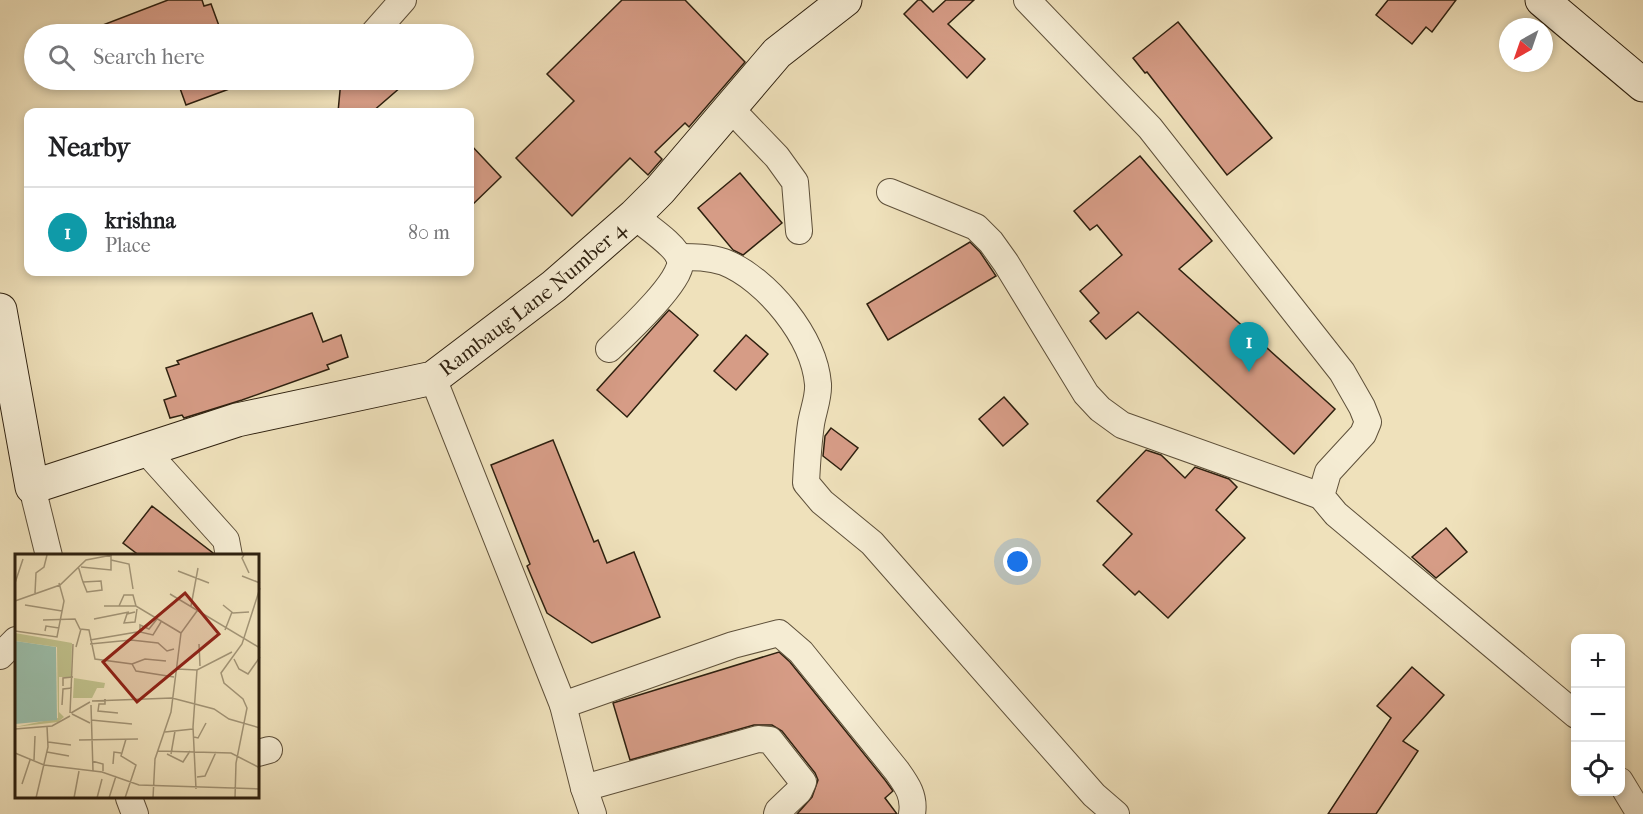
<!DOCTYPE html>
<html lang="en">
<head>
<meta charset="utf-8">
<style>
	:root { --surface:#fff; --page:#f6f6f6; --text:#202124; --muted:#757577; --line:#e0e0e0; --accent:#8f2418 }
	body { margin:0; font-family:"IM FELL French Canon",serif; background:var(--page); color:var(--text) }
	.controls { position:absolute; right:18px; bottom:18px; display:grid; overflow:hidden; border-radius:12px; box-shadow:0 3px 9px #0003 }
	.controls button { width:54px; height:54px; display:grid; place-items:center; padding:0; border:0; border-bottom:2px solid var(--line); background:var(--surface); color:var(--text); font:30px sans-serif }
	.compass { position:absolute; left:1499px; top:18px; width:54px; height:54px; border-radius:50%; background:var(--surface); box-shadow:0 3px 9px #0003; rotate:220deg }
	.you { position:absolute; left:1018px; top:562px; width:21px; height:21px; margin:-15px; border:4px solid #fff; border-radius:50%; background:#1a73e8; box-shadow:0 0 0 9px #1a73e833 }
	.badge { display:grid; place-items:center; width:39px; height:39px; border-radius:50%; background:var(--accent); color:#fff; font-size:20px; font-weight:700 }
	.pin { position:absolute; translate:-50% -50px; filter:drop-shadow(0 2px 3px #0008) }
	.pin::after { content:''; position:absolute; top:32px; width:21px; height:18px; background:inherit; clip-path:polygon(0 0,100% 0,50% 100%) }
	.list { margin:0; padding:0; list-style:none }
	h2 { display:flex; justify-content:space-between; align-items:center; height:78px; margin:0; padding:0 24px; font-size:26px }
	h2 small { font-size:20px; font-weight:400; color:var(--muted) }
	.list li { display:grid; grid-template-columns:39px 1fr auto; gap:18px; align-items:center; box-sizing:border-box; height:90px; padding:0 24px; border-top:2px solid var(--line) }
	.list b { display:block; font-size:22px; white-space:nowrap }
	.list p { margin:0; font-size:20px; white-space:nowrap; color:var(--muted) }
	.list em { font-size:20px; font-style:normal; color:var(--muted) }
	.icon { flex:none; width:33px; height:33px; fill:none; stroke:currentColor; stroke-width:2; stroke-linecap:round; stroke-linejoin:round }
	.map { position:relative; flex:none; width:1643px; height:814px; overflow:hidden }
	.search { position:absolute; background:var(--surface); box-shadow:0 3px 9px #0003; left:24px; top:24px; width:450px; height:66px; display:flex; align-items:center; gap:15px; box-sizing:border-box; padding:0 21px; border-radius:33px; color:var(--muted); font-size:22px }
	.panel { position:absolute; background:var(--surface); box-shadow:0 3px 9px #0003; left:24px; top:108px; width:450px; height:168px; border-radius:12px }
	.map>svg:first-child { display:block }
	.building { fill:#d69c86; stroke:#2e200f; stroke-width:1.5 }
	.lines { fill:none; stroke-linecap:round; stroke-linejoin:round }
	.street-casing { stroke:#5e503a; stroke-width:28 }
	.secondary-casing { stroke:#2e200f; stroke-width:35 }
	.street { stroke:#f5ecd3; stroke-width:26 }
	.secondary { stroke:#f5ecd3; stroke-width:33 }
	.labels { text-anchor:middle; stroke-width:4.5; stroke-linejoin:round; paint-order:stroke }
	.street-label { font-size:21px; fill:#2e200f; stroke:#f5ecd3 }
	.inset-road { fill:none; stroke:#a29476; stroke-width:1.5 }
	.view { fill:#8f2418; fill-opacity:0.15; stroke:#8f2418; stroke-width:3 }
	.inset-edge { fill:none; stroke:#2e200f; stroke-width:3 }
</style>
</head>
<body>
<div class="map">
<svg width="1643" height="814" viewBox="0 0 1643 814">
	<rect width="100%" height="100%" fill="#efe1bb"/>
	<filter id="stains"><feTurbulence type="fractalNoise" baseFrequency=".00333" numOctaves="4"/><feColorMatrix values="0 0 0 0 .2 0 0 0 0 .09 0 0 0 0 .02 0 0 0 .5 -.17"/></filter>
	<radialGradient id="worn" r=".72"><stop offset=".6" stop-color="#630" stop-opacity="0"/><stop offset="1" stop-color="#630" stop-opacity=".3"/></radialGradient>
	<!-- building -->
	<g class="building">
		<polygon points="168,0 202,0 204,6 211,4 222,34 82,34 82,33"/>
		<polygon points="622,0 685,0 745,62 689,127 685,123 655,152 662,159 648,175 630,158 572,216 516,158 574,101 547,74"/>
		<polygon points="918,0 921,0 933,12 946,0 974,0 948,24 985,59 967,78 904,14"/>
		<polygon points="1388,0 1456,0 1432,32 1426,27 1412,44 1376,15"/>
		<polygon points="1178,22 1272,138 1227,175 1147,72 1145,73 1133,58"/>
		<polygon points="177,80 247,80 248,82 186,105"/>
		<polygon points="341,80 409,80 372,112 338,112"/>
		<polygon points="470,144 501,177 470,207"/>
		<polygon points="1140,156 1212,241 1179,269 1335,409 1294,454 1138,312 1106,339 1090,321 1099,313 1080,291 1122,255 1097,225 1090,230 1074,211"/>
		<polygon points="740,173 782,223 743,255 733,250 698,208"/>
		<polygon points="970,242 980,252 996,276 888,340 867,304"/>
		<polygon points="669,310 698,335 627,417 597,390"/>
		<polygon points="312,313 323,342 341,335 348,357 327,365 329,369 242,400 184,418 182,415 170,418 164,400 176,396 166,368 179,364 177,361"/>
		<polygon points="746,335 768,354 736,390 714,371"/>
		<polygon points="1004,397 1028,424 1003,446 979,419"/>
		<polygon points="831,428 858,448 841,470 823,456 825,436"/>
		<polygon points="553,440 594,542 598,540 607,563 634,552 660,617 592,643 547,613 527,566 530,564 491,465"/>
		<polygon points="1146,450 1161,455 1185,478 1195,467 1229,479 1237,487 1216,510 1245,538 1168,618 1139,591 1135,595 1103,565 1132,534 1097,501"/>
		<polygon points="152,506 213,553 214,556 140,556 123,543"/>
		<polygon points="1446,528 1467,552 1436,578 1412,557"/>
		<polygon points="779,652 790,662 885,780 893,791 885,798 897,814 797,814 812,797 818,780 815,773 782,731 772,725 754,725 630,760 613,703"/>
		<polygon points="1412,667 1444,695 1403,741 1418,751 1376,814 1328,814 1391,718 1377,706"/>
	</g>
	<g class="lines">
		<defs>
			<g id="street">
				<polyline points="1027,0 1150,128 1342,372 1362,407 1368,422 1363,434 1328,472 1321,496 1336,514 1576,715"/>
				<polyline points="373,34 403,0"/>
				<polyline points="730,108 777,157 795,182 799,231"/>
				<polyline points="890,192 976,227 991,242 1006,263 1086,394 1100,409 1122,425 1321,496"/>
				<path d="M679,257C694,257 709,257 724,262C767,279 814,337 818,384C819,397 813,411 811,424C808,444 807,463 806,483L822,502L872,543L1094,795L1116,814"/>
				<path d="M609,349C624,335 685,279 680,260C677,246 646,226 634,216"/>
				<polyline points="433,378 563,705 584,788 593,814"/>
				<polyline points="145,450 226,540 229,556"/>
				<polyline points="32,487 49,556"/>
				<polyline points="0,656 16,640"/>
				<path d="M563,705L733,645L779,633L801,652L897,771C907,785 915,796 912,814"/>
				<polyline points="258,753 269,750"/>
				<polyline points="1620,781 1640,814"/>
				<polyline points="584,788 758,739 770,740 803,782 799,791 778,811 777,814"/>
				<polyline points="129,798 135,814"/>
			</g>
			<g id="secondary">
				<polyline points="1542,0 1643,85"/>
				<path id="s1" d="M0,310L32,487L237,420L433,378L554,286L634,216L660,190L777,53L845,0"/>
			</g>
		</defs>
		<!-- street casing -->
		<use href="#street" class="street-casing"/>
		<!-- secondary casing -->
		<use href="#secondary" class="secondary-casing"/>
		<!-- street -->
		<use href="#street" class="street"/>
		<!-- secondary -->
		<use href="#secondary" class="secondary"/>
	</g>
	<g class="labels">
		<!-- street labels -->
		<g class="street-label">
			<text dy="7" stroke="none"><textPath href="#s1" startOffset="723">Rambaug Lane Number 4</textPath></text>
		</g>
	</g>
	<!-- overview -->
	<g transform="translate(15 554)">
		<rect width="244" height="244" fill="#efe1bb"/>
		<path d="M0,79L57,89L56,123H44V158L49,163L43,168L0,173L43,164L42,93L0,87ZM59,124L90,129L89,134H82L77,144H58Z" fill="#c0c18c"/>
		<path d="M0,87L41,93L42,166L0,170Z" fill="#9bbeaa"/>
		<path class="inset-road" d="M229,1L227,4L234,19M96,6L114,10L118,35M66,13L96,16V1M63,14L64,15L67,25L68,28L72,38L87,36L86,27L68,28M163,17L194,29M227,22L245,29M0,29L8,5M20,39L21,19L29,13L32,1M155,40L245,94M0,47L45,31L71,6L97,1M10,51L47,57M208,51L218,59L234,58M89,52H121L166,79M104,52L109,41H118L121,52M176,52L183,14M120,58L112,60L109,69L120,68L122,55M79,65L114,58M142,65L134,75L125,71V78L138,81L146,68M28,66L60,65L65,75L74,76L80,105L117,110L121,117L159,123M210,76L217,58M0,77L42,83L49,47L44,29M30,77L31,72L44,74M75,86L122,78M75,90L116,86L143,89L152,97L159,95M184,90L185,112M61,93L66,75M219,105L224,115L233,120L245,103M117,110L130,105L151,107M162,115L182,116L217,98M48,132V124L58,123M90,145V150H84L83,157L103,159M77,147L157,144L199,155L214,165L245,174M47,151L48,135L57,134M76,151L78,217M55,159L58,90M56,159L75,148M57,160L75,169M76,166L117,170M0,175L37,172L55,162M150,178L178,175M179,183L183,184L191,169M64,186L123,185M33,188L56,191M143,197L216,199L245,214M32,198L54,202M0,199L29,211L87,218L124,231L245,235M152,200L168,208L175,197M156,200L160,177M19,206L20,182M77,207L88,210V217M98,210L99,198L106,199M182,223L190,222L201,198M7,230L15,206M181,235L178,173L182,116M21,244L33,193L32,172M59,244L64,217M82,244L87,225M94,244L101,222M110,244L121,211L106,202L111,185M138,244L140,205L156,158L166,79L182,57M220,244L221,209L232,154L228,145L209,129L206,119L227,90L245,34"/>
		<path class="view" d="M170,39L204,80L122,148L88,108Z"/>
		<rect width="244" height="244" class="inset-edge"/>
	</g>
	<rect width="100%" height="100%" filter="url(#stains)"/>
	<rect width="100%" height="100%" fill="url(#worn)"/>
</svg>
<div class="controls">
<button>+</button>
<button>−</button>
<button><svg class="icon" aria-label="locate" viewBox="0 0 24 24"><circle cx="12" cy="12" r="6"/><path d="M12 2v4M12 18v4M2 12h4M18 12h4"/></svg></button>
</div>
<svg class="compass" viewBox="-18 -18 36 36"><path d="M0-13l5 13h-10z" fill="#e53935"/><path d="M0 13l5-13h-10z" fill="#757577"/></svg>
<div class="you"></div>
<div class="pin badge" style="left:1249px;top:372px;background:#0f9aa8">1</div>
<div class="search"><svg class="icon" aria-label="search" viewBox="0 0 24 24"><circle cx="10" cy="10" r="6"/><path d="M15 15l6 6"/></svg>Search here</div>
<section class="panel">
<h2>Nearby<small></small></h2>
<ul class="list">
<li><span class="badge" style="background:#0f9aa8">1</span><div><b>krishna</b><p>Place</p></div><em>80 m</em></li>
</ul>
</section>
</div>
</body>
</html>
